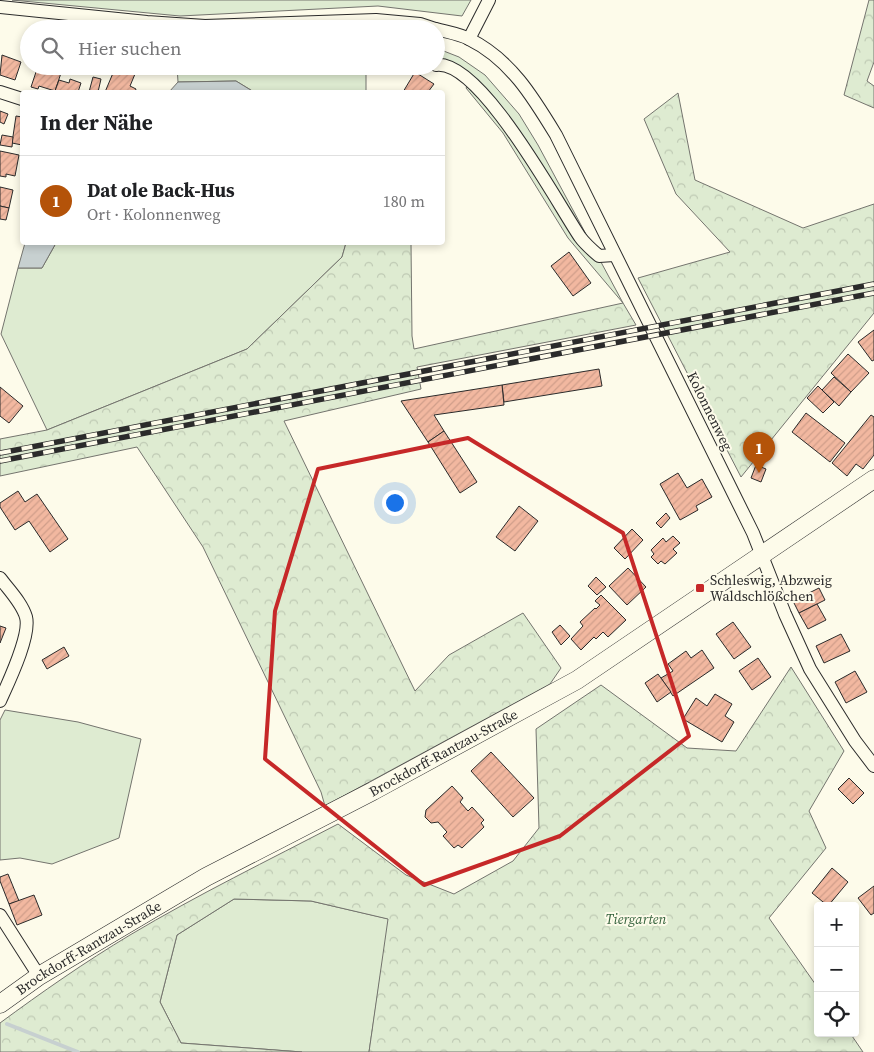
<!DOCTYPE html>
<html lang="de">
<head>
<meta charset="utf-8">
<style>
	:root { --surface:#fff; --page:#f2f2f2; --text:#202124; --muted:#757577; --line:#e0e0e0; --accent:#b45309 }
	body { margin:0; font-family:"Source Serif 4",serif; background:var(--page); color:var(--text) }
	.controls { position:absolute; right:15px; bottom:15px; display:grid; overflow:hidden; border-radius:5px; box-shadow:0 2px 8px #0003 }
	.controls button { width:45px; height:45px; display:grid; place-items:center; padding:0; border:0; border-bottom:1px solid var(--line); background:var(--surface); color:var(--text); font:25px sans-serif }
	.you { position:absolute; left:394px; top:502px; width:18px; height:18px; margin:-12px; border:4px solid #fff; border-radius:50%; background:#1a73e8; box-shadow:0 0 0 8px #1a73e833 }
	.badge { display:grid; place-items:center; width:32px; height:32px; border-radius:50%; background:var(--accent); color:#fff; font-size:16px; font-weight:700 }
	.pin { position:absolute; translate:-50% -41px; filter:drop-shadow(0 1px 2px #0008) }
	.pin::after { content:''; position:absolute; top:26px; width:18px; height:15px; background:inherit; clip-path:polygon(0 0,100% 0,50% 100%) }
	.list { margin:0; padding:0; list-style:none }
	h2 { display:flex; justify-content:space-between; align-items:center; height:65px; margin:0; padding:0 20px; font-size:21px }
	h2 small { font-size:16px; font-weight:400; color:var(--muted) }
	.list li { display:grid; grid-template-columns:32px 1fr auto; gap:15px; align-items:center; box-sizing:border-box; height:90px; padding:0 20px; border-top:1px solid var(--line) }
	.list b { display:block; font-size:19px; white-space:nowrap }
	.list p { margin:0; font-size:16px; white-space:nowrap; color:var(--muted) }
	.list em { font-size:16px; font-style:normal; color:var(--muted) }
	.icon { flex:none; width:28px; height:28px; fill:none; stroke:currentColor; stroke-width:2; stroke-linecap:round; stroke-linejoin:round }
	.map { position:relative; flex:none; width:874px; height:1052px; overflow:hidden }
	.search { position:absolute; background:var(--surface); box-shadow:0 2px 8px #0003; left:20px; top:20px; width:425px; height:55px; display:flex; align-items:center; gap:12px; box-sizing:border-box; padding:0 18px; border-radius:28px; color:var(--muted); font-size:19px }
	.panel { position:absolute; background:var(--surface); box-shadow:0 2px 8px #0003; left:20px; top:90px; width:425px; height:155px; border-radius:5px }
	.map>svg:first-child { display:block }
	.green { fill:#deebd1; stroke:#74746e }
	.forest { fill:url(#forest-crowns); stroke:#74746e }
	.water { fill:#c7d0d0; stroke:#74746e }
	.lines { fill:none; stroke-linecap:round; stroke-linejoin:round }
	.stream { stroke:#c7d0d0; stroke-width:4 }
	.building { fill:url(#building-hatch); stroke:#2b2b2b }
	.street-casing { stroke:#2b2b2b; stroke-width:14 }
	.secondary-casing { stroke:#2b2b2b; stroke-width:19 }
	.street { stroke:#fdfbea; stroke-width:12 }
	.secondary { stroke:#fdfbea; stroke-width:18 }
	.rail-casing { stroke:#2b2b2b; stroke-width:5.5 }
	.rail { stroke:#fdfbea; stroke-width:4; stroke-dasharray:11; stroke-linecap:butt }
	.marked { fill:none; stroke:#c62828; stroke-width:4; stroke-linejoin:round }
	.poi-dot { fill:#c62828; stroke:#fdfbea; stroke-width:2 }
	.labels { text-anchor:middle; stroke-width:4; stroke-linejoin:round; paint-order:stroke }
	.street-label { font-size:14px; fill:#2b2b2b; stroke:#fdfbea }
	.poi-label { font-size:14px; fill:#2b2b2b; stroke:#fdfbea; text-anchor:start }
	.park-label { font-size:14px; font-style:italic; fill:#34623c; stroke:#fdfbea }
</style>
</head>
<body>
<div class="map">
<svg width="874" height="1052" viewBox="0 0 874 1052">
	<defs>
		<pattern id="forest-crowns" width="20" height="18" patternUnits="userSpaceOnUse" patternTransform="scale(1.25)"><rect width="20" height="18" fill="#deebd1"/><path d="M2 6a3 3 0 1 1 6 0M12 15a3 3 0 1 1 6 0" fill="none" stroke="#bfcab4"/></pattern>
		<pattern id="building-hatch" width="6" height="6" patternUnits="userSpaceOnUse" patternTransform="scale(1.25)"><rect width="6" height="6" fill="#f2b8a0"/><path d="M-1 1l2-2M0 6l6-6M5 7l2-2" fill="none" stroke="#d09e8a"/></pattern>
	</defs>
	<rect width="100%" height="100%" fill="#fdfbea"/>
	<!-- green -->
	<g class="green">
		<polygon points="12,0 471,0 462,16 378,6 180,16"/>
		<polygon points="436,48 459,57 485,75 519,114 538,145 623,303 568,238 503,133 466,88 472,78 436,61"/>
		<polygon points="177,66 366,66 366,92 254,92 236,81 178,82"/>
		<polygon points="56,243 346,243 342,257 247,349 47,430 1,334 18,268 42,268"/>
		<polygon points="5,710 78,722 141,739 119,838 52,864 20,858 0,860 0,720"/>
		<polygon points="234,899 311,901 389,919 369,1052 302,1052 181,1043 160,1002 177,935"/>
	</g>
	<!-- forest -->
	<g class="forest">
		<polygon points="869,0 874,0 874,62 867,81 874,86 874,108 844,95"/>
		<polygon points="678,93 695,180 803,228 874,204 874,313 741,477 638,278 730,252 676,194 644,119"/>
		<polygon points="346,243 411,243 412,336 414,349 623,303 636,325 417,367 421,389 284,421 415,691 449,655 523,613 561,668 550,684 325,806 321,792 203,547 137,447 0,476 0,439 47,430 247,349 342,257"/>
		<path d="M791,667L844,751L809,811L826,848L769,918L818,988V1033H850L863,1052H369L388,919L311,901L234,899L177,935L160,1002L181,1043L302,1052H0V1023C42,992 85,962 130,935C197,895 269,860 338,824L406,875L454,894L513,861L539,828L536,729L601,685L687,748L736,751Z"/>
	</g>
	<!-- water -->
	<g class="water">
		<polygon points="236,81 254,92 169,92 178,82"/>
		<polygon points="25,243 25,242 56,243 42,268 18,268"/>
	</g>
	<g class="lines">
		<!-- stream -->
		<polyline class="stream" points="7,1024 78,1052"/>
	</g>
	<!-- building -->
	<g class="building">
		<polygon points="2,55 21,62 15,80 0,75"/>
		<polygon points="38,66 68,66 66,72 62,70 55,91 39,86 38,89 31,87"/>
		<polygon points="116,66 135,74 130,86 136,89 135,92 105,92"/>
		<polygon points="415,72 434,84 428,92 403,92"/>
		<polygon points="93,77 101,79 98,92 89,92"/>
		<polygon points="70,79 81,83 78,92 55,91 59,80 69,83"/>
		<polygon points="0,111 8,114 4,124 0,122"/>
		<polygon points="16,116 22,117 22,145 12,143"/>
		<polygon points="2,135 13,137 12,147 0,145"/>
		<polygon points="0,151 19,155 15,176 6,174 6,177 0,176"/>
		<polygon points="0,187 13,190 9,208 0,206"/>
		<polygon points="0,206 9,208 6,220 0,219"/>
		<polygon points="569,252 591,283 573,296 551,266"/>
		<polygon points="874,330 874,360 872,361 858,342"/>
		<polygon points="848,354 869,373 851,392 831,373"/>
		<polygon points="599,369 602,386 504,402 502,385"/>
		<polygon points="834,377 851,392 839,406 822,390"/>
		<polygon points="502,385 504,405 434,415 444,431 428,442 401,401"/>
		<polygon points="818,386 834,402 823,413 807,398"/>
		<polygon points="0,387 23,406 9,423 0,416"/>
		<polygon points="806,413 845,443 830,462 792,432"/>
		<polygon points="871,415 874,417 874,455 863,469 856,464 847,476 832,463"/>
		<polygon points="444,431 477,482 460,493 428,442"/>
		<polygon points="756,465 766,469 761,482 751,478"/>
		<polygon points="678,473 687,488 702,479 712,497 696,506 698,510 680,520 660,484"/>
		<polygon points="18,491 25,502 37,494 68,539 50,552 29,521 15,530 0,507 0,503"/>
		<polygon points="519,506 538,521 515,551 496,537"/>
		<polygon points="666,513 670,518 661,528 656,523"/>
		<polygon points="632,529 643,540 625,559 614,548"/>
		<polygon points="673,536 680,543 673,549 677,553 665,564 661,561 658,564 651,557 654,554 651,550 663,538 666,542"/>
		<polygon points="628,568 646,587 627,605 609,586"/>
		<polygon points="596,577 606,587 597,595 588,586"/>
		<polygon points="819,588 825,600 799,613 793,601"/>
		<polygon points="601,595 626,620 608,637 603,632 596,639 594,637 581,650 571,639 583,626 580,622 595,608 596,609 600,605 595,601"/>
		<polygon points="817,604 826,620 808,629 799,613"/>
		<polygon points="733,622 751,647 734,659 716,634"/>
		<polygon points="560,625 570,636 561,645 552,632"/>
		<polygon points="0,626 6,628 0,643"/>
		<polygon points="841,634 850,651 824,663 816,646"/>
		<polygon points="64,647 69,656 47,669 42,660"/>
		<polygon points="702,650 714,668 673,696 661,678 673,671 668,664 686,651 691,658"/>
		<polygon points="758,658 771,677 752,690 739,671"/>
		<polygon points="855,671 867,692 846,703 835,682"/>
		<polygon points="658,674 671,692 657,702 645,683"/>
		<polygon points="715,694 732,704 725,716 734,722 722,742 683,719 696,698 707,706"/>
		<polygon points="491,752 534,798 513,817 471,771"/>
		<polygon points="849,778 864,793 853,804 838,789"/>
		<polygon points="452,786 463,798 460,802 468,811 472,807 484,820 481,823 484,827 462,848 458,845 454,848 443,836 447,832 438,822 431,823 425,817 426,810"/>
		<polygon points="832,868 848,882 828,906 812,893"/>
		<polygon points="8,874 19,901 9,904 0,881 0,877"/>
		<polygon points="874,886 874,913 871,915 858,898"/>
		<polygon points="34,895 42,915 17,925 9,904"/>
	</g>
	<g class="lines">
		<defs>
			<g id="street">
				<polyline points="0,7 147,22 205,26 376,20 420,24 435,29"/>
				<path d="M436,29C447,32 460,34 469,39C510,59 533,97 556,135L753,533L785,614L810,669L855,741L874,766"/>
				<polyline points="469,39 489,0"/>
				<path d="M436,65C480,59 557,203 580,237C585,244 592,250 599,256L614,255"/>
				<polyline points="0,92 22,99"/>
				<path d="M0,578C9,590 22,603 26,617C31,636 8,683 0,701"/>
				<polyline points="0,915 39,976"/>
			</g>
			<g id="secondary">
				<path id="s1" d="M0,1004L39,976L206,877L373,791L577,680L874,479"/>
			</g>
		</defs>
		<!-- street casing -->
		<use href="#street" class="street-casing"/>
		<!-- secondary casing -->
		<use href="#secondary" class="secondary-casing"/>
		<!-- street -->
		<use href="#street" class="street"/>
		<!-- secondary -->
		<use href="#secondary" class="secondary"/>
		<defs>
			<g id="rail">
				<polyline points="0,453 874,284"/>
				<polyline points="0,461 874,293"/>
			</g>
		</defs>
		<!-- rail casing -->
		<use href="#rail" class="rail-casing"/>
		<!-- rail -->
		<use href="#rail" class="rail"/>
	</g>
	<!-- marked area -->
	<path class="marked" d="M468,438L623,533L689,736L560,836L424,885L265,759L275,611L318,469Z"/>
	<!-- markers -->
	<rect class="poi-dot" x="695" y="583" width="10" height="10" rx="2.5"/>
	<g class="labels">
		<!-- street labels -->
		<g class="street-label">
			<text transform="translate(710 411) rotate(64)" y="5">Kolonnenweg</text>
			<text dy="5" stroke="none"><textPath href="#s1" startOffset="510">Brockdorff-Rantzau-Straße</textPath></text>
			<text dy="5" stroke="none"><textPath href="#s1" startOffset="105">Brockdorff-Rantzau-Straße</textPath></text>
		</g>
		<!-- poi labels -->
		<g class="poi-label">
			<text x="710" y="585">Schleswig, Abzweig<tspan x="710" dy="16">Waldschlößchen</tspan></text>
		</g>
		<!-- park labels -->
		<g class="park-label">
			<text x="636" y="924">Tiergarten</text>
		</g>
	</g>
</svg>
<div class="controls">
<button>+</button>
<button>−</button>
<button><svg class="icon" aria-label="locate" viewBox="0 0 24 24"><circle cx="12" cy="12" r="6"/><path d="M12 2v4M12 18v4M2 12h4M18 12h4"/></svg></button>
</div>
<div class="you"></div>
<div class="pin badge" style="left:759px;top:473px">1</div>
<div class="search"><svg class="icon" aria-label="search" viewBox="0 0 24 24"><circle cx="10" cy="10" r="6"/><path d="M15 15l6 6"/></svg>Hier suchen</div>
<section class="panel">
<h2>In der Nähe<small></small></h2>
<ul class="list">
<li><span class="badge">1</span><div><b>Dat ole Back-Hus</b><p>Ort · Kolonnenweg</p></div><em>180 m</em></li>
</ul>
</section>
</div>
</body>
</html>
